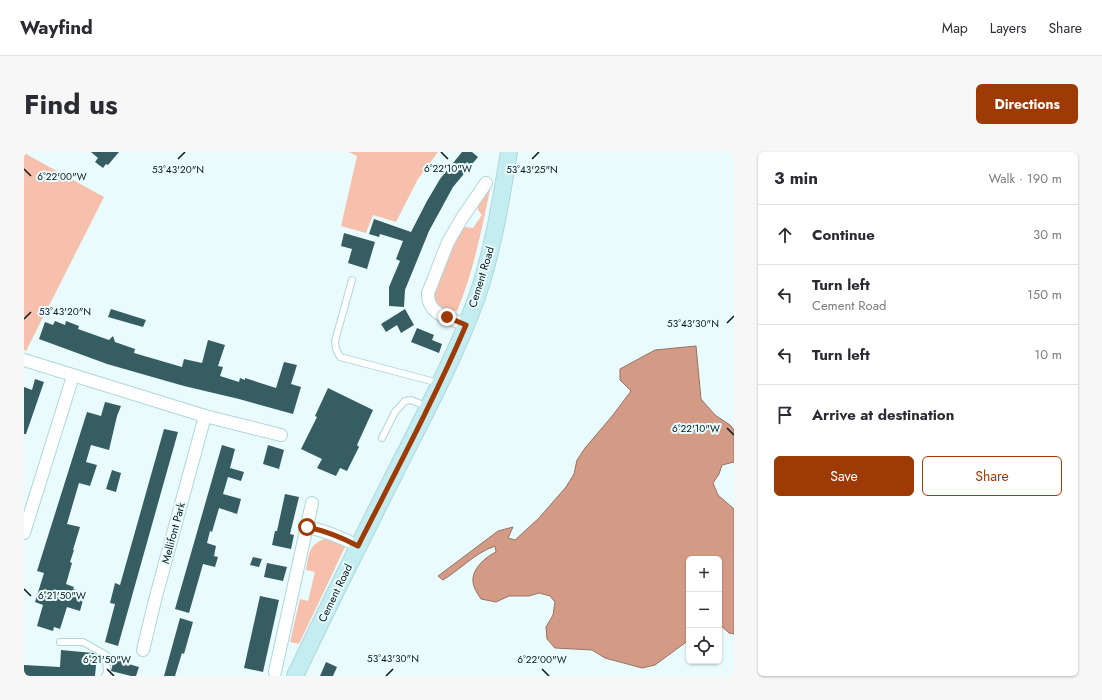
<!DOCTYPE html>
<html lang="en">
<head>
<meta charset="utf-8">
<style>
	:root { --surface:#fff; --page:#f7f7f7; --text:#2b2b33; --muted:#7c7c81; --line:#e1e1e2; --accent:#9e3a05 }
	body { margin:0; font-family:Jost,sans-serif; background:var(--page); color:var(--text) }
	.controls { position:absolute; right:12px; bottom:12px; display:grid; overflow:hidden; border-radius:6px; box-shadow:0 1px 3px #0004 }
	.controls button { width:36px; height:36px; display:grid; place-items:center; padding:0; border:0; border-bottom:1px solid var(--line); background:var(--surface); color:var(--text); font:20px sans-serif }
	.stop { position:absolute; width:12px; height:12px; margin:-9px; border:3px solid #9e3a05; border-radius:50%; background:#fff }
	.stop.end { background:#9e3a05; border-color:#fff; box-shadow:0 1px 4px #0008 }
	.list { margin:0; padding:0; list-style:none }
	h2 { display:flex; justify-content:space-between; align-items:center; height:52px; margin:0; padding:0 16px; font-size:17px }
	h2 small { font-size:13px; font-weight:400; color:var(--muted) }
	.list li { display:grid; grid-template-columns:26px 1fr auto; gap:12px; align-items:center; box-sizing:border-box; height:60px; padding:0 16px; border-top:1px solid var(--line) }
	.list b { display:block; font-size:15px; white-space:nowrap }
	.list p { margin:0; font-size:13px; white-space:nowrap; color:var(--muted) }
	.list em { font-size:13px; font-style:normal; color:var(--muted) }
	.actions { display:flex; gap:8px; padding:12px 16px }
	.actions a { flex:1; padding:9px 0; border:1px solid var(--accent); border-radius:6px; text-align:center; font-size:14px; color:var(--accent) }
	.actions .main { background:var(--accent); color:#fff }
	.icon { flex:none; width:22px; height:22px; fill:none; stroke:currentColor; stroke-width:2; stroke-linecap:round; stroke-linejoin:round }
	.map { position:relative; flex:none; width:710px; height:524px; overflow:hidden; border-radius:6px }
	header { display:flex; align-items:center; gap:24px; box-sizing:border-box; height:56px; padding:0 20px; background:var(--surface); border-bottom:1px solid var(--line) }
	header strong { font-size:19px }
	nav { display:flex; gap:22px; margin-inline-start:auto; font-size:14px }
	.intro { display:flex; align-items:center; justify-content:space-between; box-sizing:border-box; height:96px; padding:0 24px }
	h1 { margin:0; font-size:28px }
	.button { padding:10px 18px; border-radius:6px; background:var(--accent); color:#fff; font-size:14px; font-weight:700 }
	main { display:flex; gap:24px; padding:0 24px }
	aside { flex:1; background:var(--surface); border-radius:6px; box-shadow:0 1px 3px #0004 }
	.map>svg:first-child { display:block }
	.green { fill:#f6c0ac }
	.water { fill:#d39a85; stroke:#967365 }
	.building { fill:#365d62 }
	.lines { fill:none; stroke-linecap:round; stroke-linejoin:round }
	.lane-casing { stroke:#add7dd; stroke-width:8 }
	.street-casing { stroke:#add7dd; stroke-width:14 }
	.secondary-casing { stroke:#add7dd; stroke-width:18 }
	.lane { stroke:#fff; stroke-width:6 }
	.street { stroke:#fff; stroke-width:12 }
	.secondary { stroke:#c4edf2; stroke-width:16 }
	.route { stroke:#9e3a05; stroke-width:5 }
	.ticks { fill:none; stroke:#08181a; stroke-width:1.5 }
	.labels { text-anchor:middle; stroke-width:4; stroke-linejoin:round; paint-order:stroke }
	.street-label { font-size:11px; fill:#08181a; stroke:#eafbfd }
	.ticks-label { font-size:10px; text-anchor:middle; fill:#08181a; stroke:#eafbfd; stroke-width:4; stroke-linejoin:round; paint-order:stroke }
</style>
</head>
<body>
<header>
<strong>Wayfind</strong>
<nav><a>Map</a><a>Layers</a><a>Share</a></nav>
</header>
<div class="intro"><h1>Find us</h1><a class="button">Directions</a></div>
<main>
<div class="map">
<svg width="710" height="524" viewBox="0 0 710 524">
	<rect width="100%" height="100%" fill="#eafbfd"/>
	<!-- green -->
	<g class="green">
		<polygon points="325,0 414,0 394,27 372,70 349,63 342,81 317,74 333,4"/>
		<polygon points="0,1 80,45 2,199 0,198"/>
		<path d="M467,33C458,75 450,119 433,159H424L412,154L409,143L432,87L437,78L441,75L449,76L458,63L454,58L453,50Z"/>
		<path d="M300,387H307L321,395L275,492L266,490L276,447L284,449L291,420L282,418C285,402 284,394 300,387Z"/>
	</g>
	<!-- water -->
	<path class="water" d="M672,194L677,247L691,263L706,273L710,278V310L698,313L695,322L689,331L694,343L710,357V482L705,481L695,472V407H665V488L631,513L618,516L581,506L568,498L531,496L523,487L522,475L529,463L531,450L526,444L515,441L505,444H485L472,450L457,447C453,441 448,434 449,426C450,415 463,404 472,400L471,394C451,401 437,417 419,428L414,424L474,379L489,375L484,386L491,388L515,366L542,335L550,322L553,308L561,296L589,263L607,239L596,228V217L631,198Z"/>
	<!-- building -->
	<g class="building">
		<polygon points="67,0 95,0 84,13 82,12 79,16 71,10 74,6"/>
		<polygon points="438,0 448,0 454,5 429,35 405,79 381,138 380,155 365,154 365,135 376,109 372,107 379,89 356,82 355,85 345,82 350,67 387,80 403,49 416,27"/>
		<polygon points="320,81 351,90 343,117 324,111 328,97 317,94"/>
		<polygon points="87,157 122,168 119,175 84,165"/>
		<polygon points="381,157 390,173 377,181 373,173 362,180 357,172"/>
		<polygon points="31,169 41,173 42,169 55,174 54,177 85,188 89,184 91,190 111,197 110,201 158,215 160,207 178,211 184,188 201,193 194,214 199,215 196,224 215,230 216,226 221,228 221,226 252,236 260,210 273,213 267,232 277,235 269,262 215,247 160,234 83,212 15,187 21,170 29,173"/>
		<polygon points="393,176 410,183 408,188 418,192 415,201 387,190"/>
		<polygon points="11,227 20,230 2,282 0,282 0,235 8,238"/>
		<polygon points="304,236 349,258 333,293 335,295 323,319 316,316 312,324 293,316 298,307 277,297 293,265 291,264"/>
		<polygon points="81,250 97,254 93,264 85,298 67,293 62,310 73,313 66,334 55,331 43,372 56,375 49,398 50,398 46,410 48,411 42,432 50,435 49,437 61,441 56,459 43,455 36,477 30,475 29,479 13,474 19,453 11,450 20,421 13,419 63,260 77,264"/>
		<polygon points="140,277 154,280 94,494 81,490 91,452 86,451 91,431 96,433"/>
		<polygon points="198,293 211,297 206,316 220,320 217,329 204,325 199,342 217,347 213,362 195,356 188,380 186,379 183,391 192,394 190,404 194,405 191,415 179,412 165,461 151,457"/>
		<polygon points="244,293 260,298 255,317 239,312"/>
		<polygon points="88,318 97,321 92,340 82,337"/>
		<polygon points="261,342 275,345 266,382 270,383 267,397 248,393 251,379 253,379"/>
		<polygon points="229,405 238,407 235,415 226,413"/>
		<polygon points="243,411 263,415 259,429 240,425"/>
		<polygon points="236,444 255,448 239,520 220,516"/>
		<polygon points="156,466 169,470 160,502 158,501 151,524 140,524"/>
		<polygon points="37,498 69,501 73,503 71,524 0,524 0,513 36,515"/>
		<polygon points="91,504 102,508 101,511 115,515 112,524 107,524 87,519"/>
		<polygon points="302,510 313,515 309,524 296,524"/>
	</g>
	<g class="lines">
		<defs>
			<g id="lane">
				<polyline points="328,128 311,189 312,197 316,205 415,231"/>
				<polyline points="358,286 371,260 381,249 387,248 404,255"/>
				<polyline points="36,490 59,490 82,503 83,521 81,524"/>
			</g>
			<g id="street">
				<path d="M442,173C426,166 403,163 404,141L424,90L438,66L462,31"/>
				<polyline points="0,208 181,264 257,283"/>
				<path d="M283,375C302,379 317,385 334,394"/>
				<polyline points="0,381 49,224"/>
				<polyline points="119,498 131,448 181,264"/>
				<polyline points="251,520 288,351"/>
			</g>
			<path id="secondary" d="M271,524C303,457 336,390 370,323C399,265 431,206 453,145C469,98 477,48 485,0"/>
		</defs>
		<!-- lane casing -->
		<use href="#lane" class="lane-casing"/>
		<!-- street casing -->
		<use href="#street" class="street-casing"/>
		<!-- secondary casing -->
		<use href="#secondary" class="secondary-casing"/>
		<!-- lane -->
		<use href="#lane" class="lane"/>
		<!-- street -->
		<use href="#street" class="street"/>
		<!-- secondary -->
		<use href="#secondary" class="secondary"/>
	</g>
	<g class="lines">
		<!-- route -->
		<path class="route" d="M283,375C302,379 317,385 334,394C371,321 410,248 442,173L423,165"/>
	</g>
	<!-- ticks -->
	<path class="ticks" d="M417,0L424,7M154,7L161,0M508,7L515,0M0,17L7,24M0,167L7,160M703,171L710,164M703,276L710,283M0,437L7,444M83,517L90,524M518,517L525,524M362,524L369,517"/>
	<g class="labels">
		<!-- street labels -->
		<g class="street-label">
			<text transform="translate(457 125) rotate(-73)" y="4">Cement Road</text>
			<text transform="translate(149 381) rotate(-75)" y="4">Mellifont Park</text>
			<text transform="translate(311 441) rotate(-64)" y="4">Cement Road</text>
		</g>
	</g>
	<g class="ticks-label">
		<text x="424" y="20">6°22'10"W</text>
		<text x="154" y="21">53°43'20"N</text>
		<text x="508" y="21">53°43'25"N</text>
		<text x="38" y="28">6°22'00"W</text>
		<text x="41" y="163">53°43'20"N</text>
		<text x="669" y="175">53°43'30"N</text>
		<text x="672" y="280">6°22'10"W</text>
		<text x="38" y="447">6°21'50"W</text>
		<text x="369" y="510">53°43'30"N</text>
		<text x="83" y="511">6°21'50"W</text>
		<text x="518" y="511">6°22'00"W</text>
	</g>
</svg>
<div class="controls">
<button>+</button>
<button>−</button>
<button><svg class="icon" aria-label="locate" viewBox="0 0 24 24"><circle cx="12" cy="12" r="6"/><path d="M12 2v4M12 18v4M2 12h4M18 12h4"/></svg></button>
</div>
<div class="stop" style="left:283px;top:375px"></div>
<div class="stop end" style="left:423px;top:165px"></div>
</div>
<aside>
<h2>3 min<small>Walk · 190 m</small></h2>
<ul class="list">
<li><svg class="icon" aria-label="ahead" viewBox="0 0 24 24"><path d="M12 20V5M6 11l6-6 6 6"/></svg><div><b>Continue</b></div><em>30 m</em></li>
<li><svg class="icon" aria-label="left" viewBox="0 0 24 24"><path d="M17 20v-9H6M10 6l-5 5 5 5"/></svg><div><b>Turn left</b><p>Cement Road</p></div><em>150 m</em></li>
<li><svg class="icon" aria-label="left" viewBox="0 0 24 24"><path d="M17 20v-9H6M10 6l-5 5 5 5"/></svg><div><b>Turn left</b></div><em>10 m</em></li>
<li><svg class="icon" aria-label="arrive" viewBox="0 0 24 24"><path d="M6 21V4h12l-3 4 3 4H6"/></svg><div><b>Arrive at destination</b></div></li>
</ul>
<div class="actions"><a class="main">Save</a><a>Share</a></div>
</aside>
</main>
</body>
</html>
